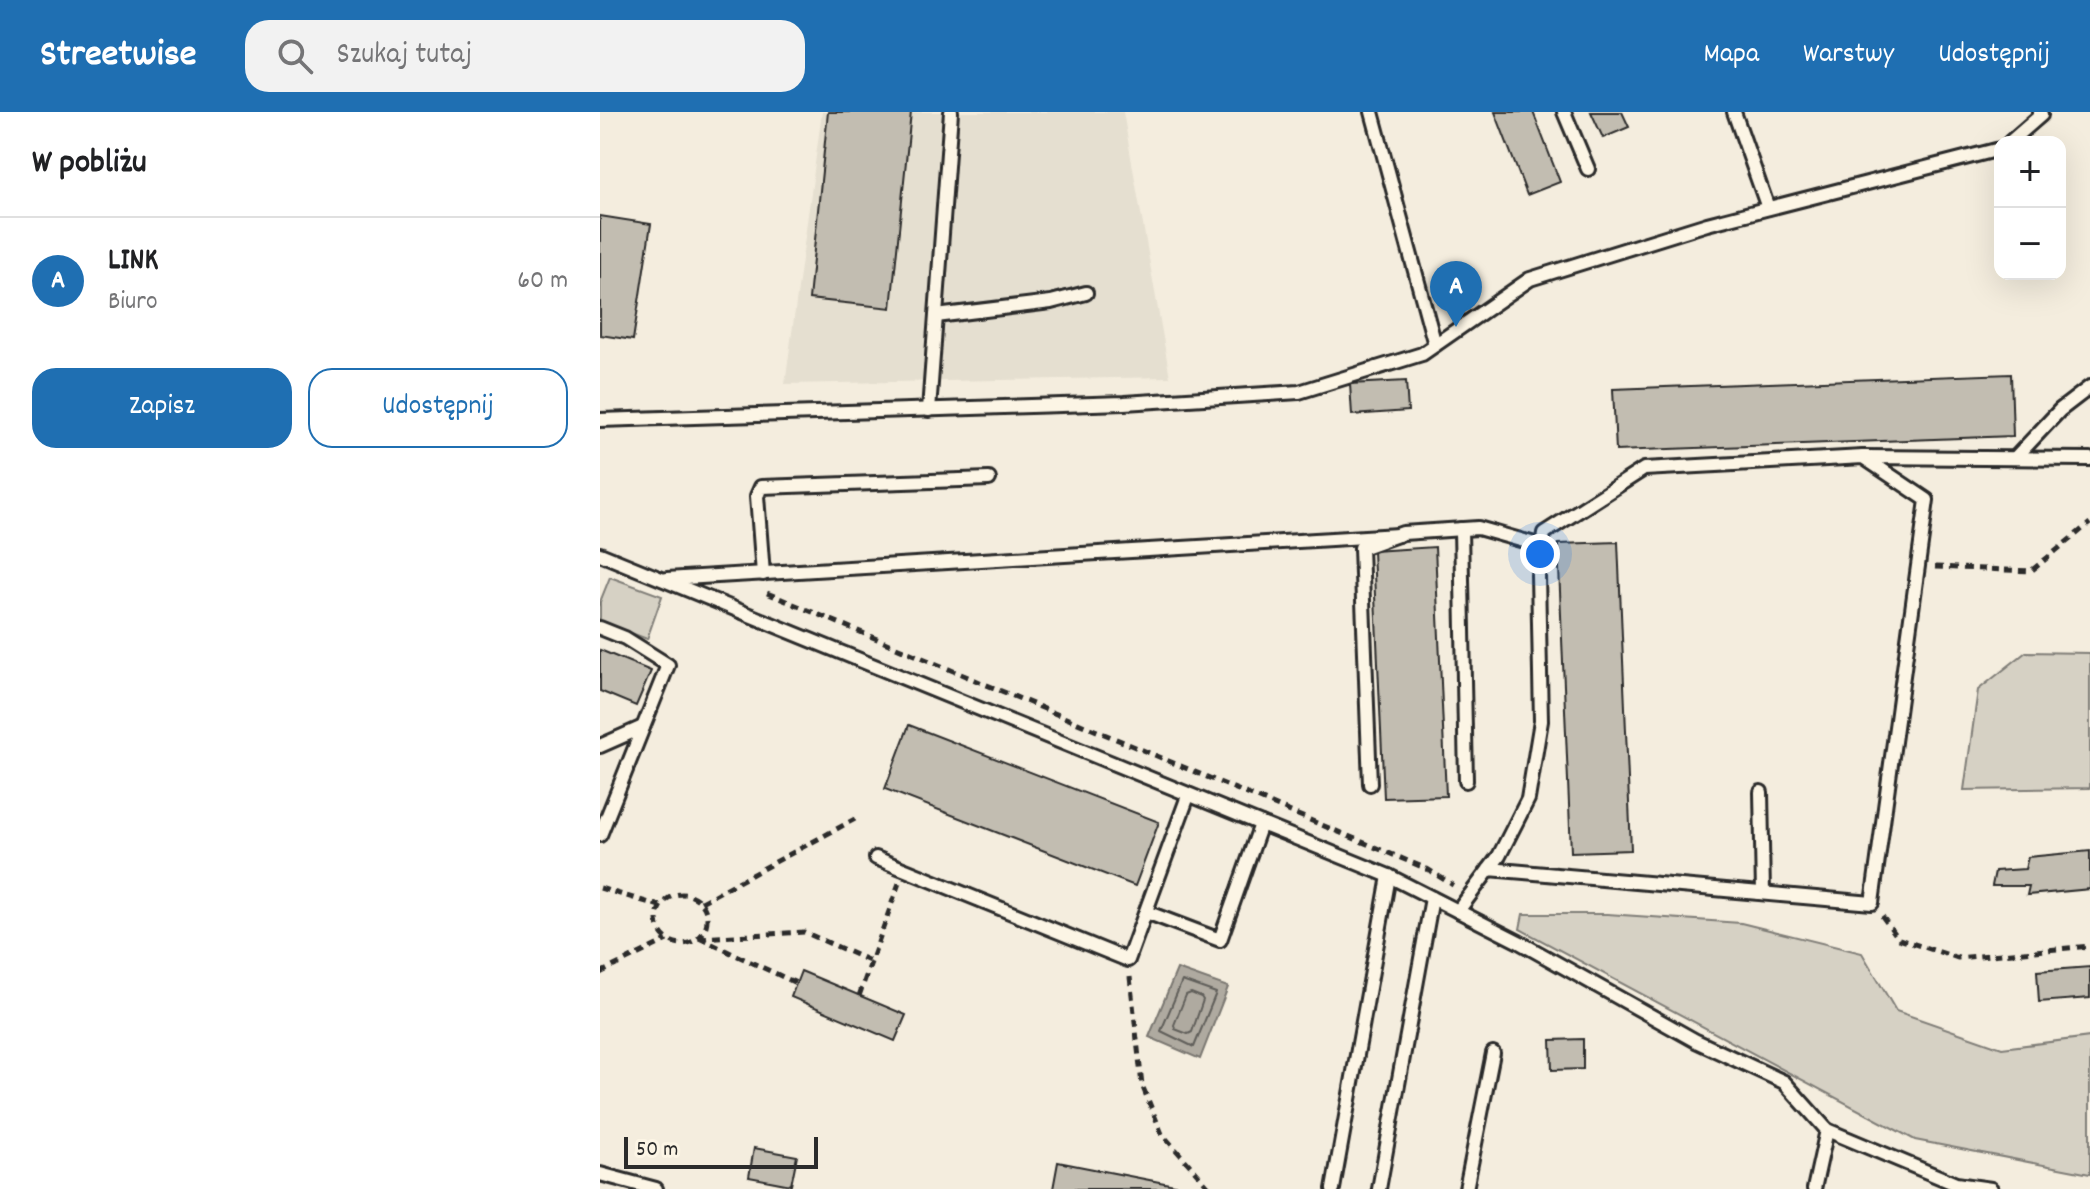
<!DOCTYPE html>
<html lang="pl">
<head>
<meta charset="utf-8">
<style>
	:root { --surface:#fff; --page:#f2f2f2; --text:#202124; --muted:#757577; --line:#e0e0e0; --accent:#1f6fb2 }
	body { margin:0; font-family:Dekko,sans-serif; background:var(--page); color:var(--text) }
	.controls { position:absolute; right:24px; top:24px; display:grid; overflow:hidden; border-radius:16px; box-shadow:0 8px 32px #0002 }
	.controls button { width:72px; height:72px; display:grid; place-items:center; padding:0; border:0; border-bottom:2px solid var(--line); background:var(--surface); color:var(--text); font:40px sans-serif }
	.scale { position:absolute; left:24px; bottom:20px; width:194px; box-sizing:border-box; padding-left:8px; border:4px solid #2b2b2b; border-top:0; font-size:22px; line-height:28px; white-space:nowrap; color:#2b2b2b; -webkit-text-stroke:6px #fcf5e5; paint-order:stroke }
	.you { position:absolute; left:940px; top:442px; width:28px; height:28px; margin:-20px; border:6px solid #fff; border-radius:50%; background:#1a73e8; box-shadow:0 0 0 12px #1a73e833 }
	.badge { display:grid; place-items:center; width:52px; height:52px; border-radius:50%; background:var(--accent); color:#fff; font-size:26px; font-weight:700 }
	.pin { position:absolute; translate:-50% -66px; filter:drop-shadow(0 2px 4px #0008) }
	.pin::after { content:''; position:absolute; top:42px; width:28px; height:24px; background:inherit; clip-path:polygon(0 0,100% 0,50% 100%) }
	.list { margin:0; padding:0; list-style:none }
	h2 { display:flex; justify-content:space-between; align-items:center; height:104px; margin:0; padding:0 32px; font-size:34px }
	h2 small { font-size:26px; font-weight:400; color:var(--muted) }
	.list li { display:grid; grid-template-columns:52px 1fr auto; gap:24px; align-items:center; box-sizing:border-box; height:128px; padding:0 32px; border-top:2px solid var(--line) }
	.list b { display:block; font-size:30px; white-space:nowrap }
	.list p { margin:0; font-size:26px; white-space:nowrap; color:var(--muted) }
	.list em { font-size:26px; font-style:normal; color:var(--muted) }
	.actions { display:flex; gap:16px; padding:24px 32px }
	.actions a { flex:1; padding:18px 0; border:2px solid var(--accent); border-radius:24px; text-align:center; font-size:28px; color:var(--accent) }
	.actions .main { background:var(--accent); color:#fff }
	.icon { flex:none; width:44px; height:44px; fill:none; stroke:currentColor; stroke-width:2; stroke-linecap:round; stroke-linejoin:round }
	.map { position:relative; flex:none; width:1490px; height:1077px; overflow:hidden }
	header { display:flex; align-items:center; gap:48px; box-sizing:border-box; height:112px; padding:0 40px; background:var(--accent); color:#fff }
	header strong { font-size:38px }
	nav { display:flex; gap:44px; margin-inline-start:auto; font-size:28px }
	.search { width:560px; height:72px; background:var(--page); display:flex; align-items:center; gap:20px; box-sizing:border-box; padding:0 28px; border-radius:24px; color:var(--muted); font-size:30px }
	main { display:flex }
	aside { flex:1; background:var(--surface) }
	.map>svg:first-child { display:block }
	.built { fill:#e5dfd0 }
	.green { fill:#d6d1c4; stroke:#807e78; stroke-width:2 }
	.water { fill:#afaaa0; stroke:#7a7771; stroke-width:2 }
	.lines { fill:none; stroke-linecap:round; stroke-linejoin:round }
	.shore { stroke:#605e5a; stroke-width:2 }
	.building { fill:#c2bdb1; stroke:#2b2b2b; stroke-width:2 }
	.lane-casing { stroke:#2b2b2b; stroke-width:18 }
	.path { stroke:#2b2b2b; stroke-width:5; stroke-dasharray:8 6; stroke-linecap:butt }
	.lane { stroke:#fcf5e5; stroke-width:12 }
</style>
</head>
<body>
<header>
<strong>Streetwise</strong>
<div class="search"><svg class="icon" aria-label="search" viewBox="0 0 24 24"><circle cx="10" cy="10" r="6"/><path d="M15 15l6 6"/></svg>Szukaj tutaj</div>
<nav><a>Mapa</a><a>Warstwy</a><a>Udostępnij</a></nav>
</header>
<main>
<aside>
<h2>W pobliżu<small></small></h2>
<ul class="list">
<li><span class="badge">A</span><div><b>LINK</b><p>Biuro</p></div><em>60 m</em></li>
</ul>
<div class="actions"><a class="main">Zapisz</a><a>Udostępnij</a></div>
</aside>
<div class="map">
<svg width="1490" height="1077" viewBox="0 0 1490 1077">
	<rect width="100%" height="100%" fill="#f4edde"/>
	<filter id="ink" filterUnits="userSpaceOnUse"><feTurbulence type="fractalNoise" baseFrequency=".0125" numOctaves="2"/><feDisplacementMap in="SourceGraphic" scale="16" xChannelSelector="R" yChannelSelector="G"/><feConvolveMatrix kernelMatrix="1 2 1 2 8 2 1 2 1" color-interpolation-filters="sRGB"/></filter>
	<g filter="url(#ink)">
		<!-- built -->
		<polygon class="built" points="222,0 523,0 570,265 185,272"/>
		<!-- green -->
		<g class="green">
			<polygon points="10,465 62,484 47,527 0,509 0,490"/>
			<polygon points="1426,540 1490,541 1490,676 1364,678 1378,578"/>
			<polygon points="923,802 1007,802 1141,811 1262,841 1296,899 1402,936 1490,925 1490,1062 1315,1028 920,817"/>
		</g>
		<!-- water -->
		<polygon class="water" points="577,857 628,875 600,947 549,925"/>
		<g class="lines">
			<!-- shore -->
			<g class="shore">
				<polygon points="582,869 616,881 594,935 561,919"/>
				<polygon points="591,881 601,885 603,888 592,920 588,922 575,917 574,913 586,883"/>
			</g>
		</g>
		<!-- building -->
		<g class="building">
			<polygon points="228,0 311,0 291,196 209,187"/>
			<polygon points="895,0 933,0 960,70 927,83"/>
			<polygon points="991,0 1022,0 1029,15 1003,26"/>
			<polygon points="0,104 51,112 33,228 0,223"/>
			<polygon points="1411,262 1413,324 1016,339 1013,277"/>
			<polygon points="806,269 808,299 752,303 750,272"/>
			<polygon points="1018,430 1031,738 971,740 958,432"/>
			<polygon points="835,435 846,684 784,686 773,439"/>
			<polygon points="0,538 51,559 36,594 0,579"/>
			<polygon points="309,613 559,710 535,774 285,677"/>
			<polygon points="1490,739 1490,777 1427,783 1429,774 1392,774 1395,759 1425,757 1428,745"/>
			<polygon points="1490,855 1490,886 1439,890 1437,859"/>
			<polygon points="201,859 306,903 295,929 191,885"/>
			<polygon points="983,927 983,957 952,958 951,928"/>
			<polygon points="154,1036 197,1044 191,1073 149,1065"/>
			<polygon points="458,1050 595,1077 453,1077"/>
		</g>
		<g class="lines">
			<defs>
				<g id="lane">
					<polyline points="772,0 835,233"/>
					<polyline points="964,0 988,57"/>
					<polyline points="1134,0 1168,96"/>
					<polyline points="1410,30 1441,3 1440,0"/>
					<polyline points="336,204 451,190 486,181"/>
					<polyline points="329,298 351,0"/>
					<polyline points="0,308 524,291 699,280 822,242 930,167 1107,112 1400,37"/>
					<polyline points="1263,345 1490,347"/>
					<polyline points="1415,346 1460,298 1490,275"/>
					<polyline points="861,417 866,669"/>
					<polyline points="0,442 789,764 919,830 1096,929 1184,970 1227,1018 1214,1077"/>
					<polyline points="163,462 157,384 161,375 389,367"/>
					<polyline points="67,467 798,423"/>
					<polyline points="0,516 25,526 68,553 0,723"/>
					<polyline points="0,634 43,615"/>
					<polyline points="770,672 761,436 803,421 878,416 942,434"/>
					<polyline points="1161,680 1163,781"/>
					<polyline points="276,746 528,848 588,684"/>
					<polyline points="858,799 899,744 928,687 941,609 938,463 944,421 1044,357 1263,345 1327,388 1272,791 889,757"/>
					<polyline points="546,800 620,828 661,712"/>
					<polyline points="1227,1018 1356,1072 1391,1077"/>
					<polyline points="0,1062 56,1077"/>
					<polyline points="733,1077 789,764"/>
					<polyline points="779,1077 832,786"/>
					<polyline points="866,1077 893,941"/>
				</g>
			</defs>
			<!-- lane casing -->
			<use href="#lane" class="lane-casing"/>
			<!-- path -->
			<g class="path">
				<polyline points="1335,455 1431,459 1490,411"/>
				<polyline points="167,481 827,757 853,773"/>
				<polyline points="0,776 60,794"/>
				<circle cx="82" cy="807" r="25"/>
				<polyline points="101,790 255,707"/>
				<polyline points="1282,804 1299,827 1358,846 1490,834"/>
				<polyline points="99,826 204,820 272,850"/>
				<polyline points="99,826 196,871"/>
				<polyline points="0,861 67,828"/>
				<polyline points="530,865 542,973 562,1022 611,1077"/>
				<polyline points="259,884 299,771"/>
			</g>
			<!-- lane -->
			<use href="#lane" class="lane"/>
		</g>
	</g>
</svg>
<div class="controls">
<button>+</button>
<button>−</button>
</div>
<div class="scale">50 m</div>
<div class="you"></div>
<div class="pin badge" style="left:856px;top:215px">A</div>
</div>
</main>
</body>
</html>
